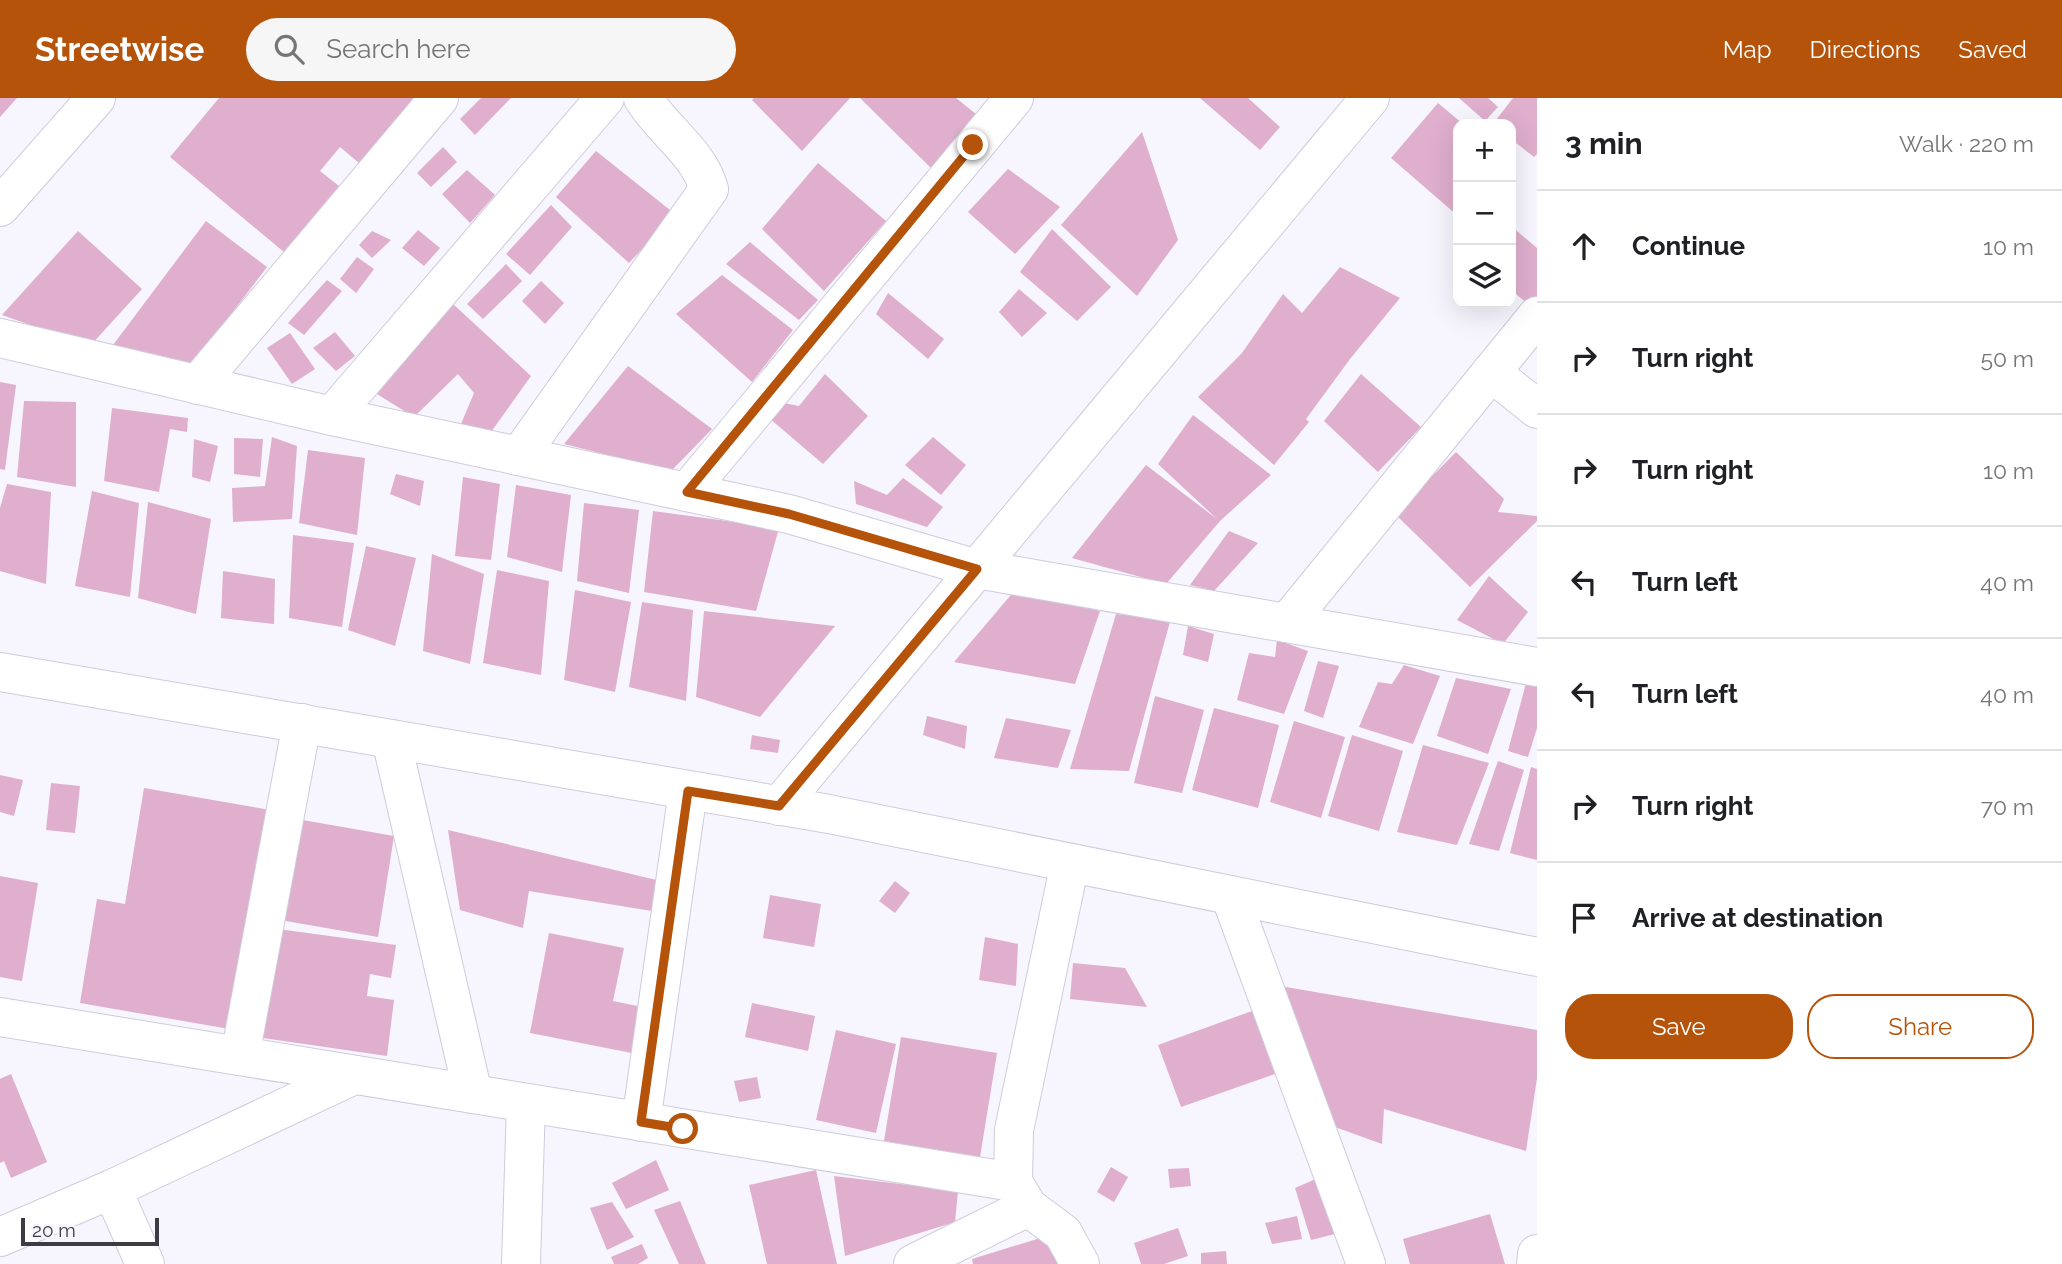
<!DOCTYPE html>
<html lang="en">
<head>
<meta charset="utf-8">
<style>
	:root { --surface:#fff; --page:#f6f6f6; --text:#202124; --muted:#757577; --line:#e0e0e0; --accent:#b45309 }
	body { margin:0; font-family:Raleway,sans-serif; background:var(--page); color:var(--text) }
	.controls { position:absolute; right:21px; top:21px; display:grid; overflow:hidden; border-radius:14px; box-shadow:0 7px 28px #0002 }
	.controls button { width:63px; height:63px; display:grid; place-items:center; padding:0; border:0; border-bottom:2px solid var(--line); background:var(--surface); color:var(--text); font:35px sans-serif }
	.scale { position:absolute; left:21px; bottom:18px; width:138px; box-sizing:border-box; padding-left:7px; border:4px solid #3d3b43; border-top:0; font-size:19px; line-height:24px; white-space:nowrap; color:#3d3b43; -webkit-text-stroke:5px #f7f5fd; paint-order:stroke }
	.stop { position:absolute; width:21px; height:21px; margin:-16px; border:5px solid #b45309; border-radius:50%; background:#fff }
	.stop.end { background:#b45309; border-color:#fff; box-shadow:0 2px 7px #0008 }
	.list { margin:0; padding:0; list-style:none }
	h2 { display:flex; justify-content:space-between; align-items:center; height:91px; margin:0; padding:0 28px; font-size:30px }
	h2 small { font-size:23px; font-weight:400; color:var(--muted) }
	.list li { display:grid; grid-template-columns:46px 1fr auto; gap:21px; align-items:center; box-sizing:border-box; height:112px; padding:0 28px; border-top:2px solid var(--line) }
	.list b { display:block; font-size:26px; white-space:nowrap }
	.list em { font-size:23px; font-style:normal; color:var(--muted) }
	.actions { display:flex; gap:14px; padding:21px 28px }
	.actions a { flex:1; padding:16px 0; border:2px solid var(--accent); border-radius:28px; text-align:center; font-size:24px; color:var(--accent) }
	.actions .main { background:var(--accent); color:#fff }
	.icon { flex:none; width:38px; height:38px; fill:none; stroke:currentColor; stroke-width:2; stroke-linecap:round; stroke-linejoin:round }
	.map { position:relative; flex:none; width:1537px; height:1166px; overflow:hidden }
	header { display:flex; align-items:center; gap:42px; box-sizing:border-box; height:98px; padding:0 35px; background:var(--accent); color:#fff }
	header strong { font-size:33px }
	nav { display:flex; gap:38px; margin-inline-start:auto; font-size:24px }
	.search { width:490px; height:63px; background:var(--page); display:flex; align-items:center; gap:18px; box-sizing:border-box; padding:0 24px; border-radius:38px; color:var(--muted); font-size:26px }
	main { display:flex }
	aside { flex:1; background:var(--surface) }
	.map>svg:first-child { display:block }
	.building { fill:#dfafcd }
	.lines { fill:none; stroke-linecap:round; stroke-linejoin:round }
	.minor-casing { stroke:#cecbde; stroke-width:40 }
	.tertiary-casing { stroke:#cecbde; stroke-width:40 }
	.minor { stroke:#fff; stroke-width:38 }
	.tertiary { stroke:#fff; stroke-width:38 }
	.route { stroke:#b45309; stroke-width:9 }
</style>
</head>
<body>
<header>
<strong>Streetwise</strong>
<div class="search"><svg class="icon" aria-label="search" viewBox="0 0 24 24"><circle cx="10" cy="10" r="6"/><path d="M15 15l6 6"/></svg>Search here</div>
<nav><a>Map</a><a>Directions</a><a>Saved</a></nav>
</header>
<main>
<div class="map">
<svg width="1537" height="1166" viewBox="0 0 1537 1166">
	<rect width="100%" height="100%" fill="#f7f5fd"/>
	<!-- building -->
	<g class="building">
		<polygon points="0,0 17,0 0,19"/>
		<polygon points="219,0 418,0 365,70 340,49 320,73 339,88 284,154 170,59"/>
		<polygon points="481,0 511,0 475,37 460,21"/>
		<polygon points="754,0 850,0 802,53 752,2"/>
		<polygon points="860,0 956,0 981,20 932,71"/>
		<polygon points="1200,0 1248,0 1280,29 1260,52"/>
		<polygon points="1459,0 1488,0 1498,9 1485,23"/>
		<polygon points="1513,0 1537,0 1537,56 1534,59 1511,41 1511,26 1493,26"/>
		<polygon points="1438,5 1463,26 1458,26 1458,118 1391,60"/>
		<polygon points="1142,34 1178,142 1137,198 1061,127"/>
		<polygon points="443,49 457,64 431,89 417,75"/>
		<polygon points="596,53 675,116 629,165 556,99"/>
		<polygon points="818,65 886,123 824,193 762,131"/>
		<polygon points="1008,71 1060,109 1015,156 968,114"/>
		<polygon points="467,72 495,97 470,125 442,96"/>
		<polygon points="551,107 572,129 530,177 506,156"/>
		<polygon points="206,123 267,169 189,271 113,247"/>
		<polygon points="1511,128 1537,150 1537,198 1529,207 1511,192"/>
		<polygon points="1052,131 1111,189 1077,223 1020,174"/>
		<polygon points="418,132 440,150 424,168 402,150"/>
		<polygon points="78,133 142,191 90,248 2,217"/>
		<polygon points="372,133 391,142 372,160 359,147"/>
		<polygon points="750,144 818,202 799,222 726,166"/>
		<polygon points="357,159 374,171 356,195 340,181"/>
		<polygon points="506,166 522,183 483,221 467,206"/>
		<polygon points="1340,169 1400,200 1350,261 1306,321 1309,324 1274,367 1198,299 1242,255 1283,196 1302,215"/>
		<polygon points="722,177 793,232 752,284 676,216"/>
		<polygon points="327,182 342,193 304,237 288,225"/>
		<polygon points="541,183 564,205 545,226 522,203"/>
		<polygon points="1019,191 1047,215 1022,239 999,214"/>
		<polygon points="888,195 944,241 928,261 876,216"/>
		<polygon points="453,206 531,278 491,334 461,326 474,295 458,276 414,319 377,296"/>
		<polygon points="335,234 355,258 336,273 313,250"/>
		<polygon points="290,235 315,271 292,286 267,250"/>
		<polygon points="628,268 712,331 671,373 564,346"/>
		<polygon points="825,276 868,318 823,366 769,320 779,304 799,308"/>
		<polygon points="1361,276 1421,329 1378,374 1324,323"/>
		<polygon points="0,284 16,287 5,372 0,371"/>
		<polygon points="24,303 76,304 76,389 17,379"/>
		<polygon points="112,310 188,320 187,334 170,331 159,394 104,383"/>
		<polygon points="1193,317 1271,377 1220,423 1166,486 1072,460 1146,367 1217,421 1158,366"/>
		<polygon points="272,339 297,348 292,421 233,424 232,390 265,388"/>
		<polygon points="933,339 966,367 941,397 905,367"/>
		<polygon points="234,340 263,341 260,379 234,376"/>
		<polygon points="194,341 218,348 210,384 192,379"/>
		<polygon points="308,352 365,360 357,437 299,425"/>
		<polygon points="1456,354 1504,401 1498,414 1537,418 1537,423 1470,489 1395,416"/>
		<polygon points="396,376 424,383 420,408 390,396"/>
		<polygon points="463,379 500,386 491,462 455,458"/>
		<polygon points="903,380 943,409 927,429 856,406 854,383 887,397"/>
		<polygon points="7,386 51,394 46,486 0,473 0,410"/>
		<polygon points="516,387 571,397 562,474 507,459"/>
		<polygon points="92,393 139,405 130,499 75,488"/>
		<polygon points="148,404 211,421 196,516 138,500"/>
		<polygon points="584,405 639,412 629,495 577,483"/>
		<polygon points="653,413 779,430 756,513 644,494"/>
		<polygon points="1229,433 1258,445 1214,493 1190,487"/>
		<polygon points="293,437 354,445 342,529 289,520"/>
		<polygon points="366,448 416,460 395,548 348,532"/>
		<polygon points="432,456 484,476 470,566 423,553"/>
		<polygon points="497,472 549,483 541,577 483,565"/>
		<polygon points="223,473 275,481 274,526 221,520"/>
		<polygon points="1489,478 1528,514 1503,546 1457,522"/>
		<polygon points="575,492 631,504 615,594 564,582"/>
		<polygon points="1015,492 1100,513 1075,586 954,564"/>
		<polygon points="642,504 693,512 686,603 629,589"/>
		<polygon points="704,513 835,528 760,619 696,599"/>
		<polygon points="1116,516 1171,520 1129,673 1070,671"/>
		<polygon points="1188,528 1214,536 1208,564 1183,557"/>
		<polygon points="1277,542 1308,553 1284,616 1237,602 1249,555 1275,559"/>
		<polygon points="1318,563 1339,568 1323,620 1304,613"/>
		<polygon points="1404,567 1440,578 1413,646 1359,629 1378,584 1392,586"/>
		<polygon points="1456,580 1511,591 1488,656 1437,638"/>
		<polygon points="1526,585 1537,587 1537,630 1528,659 1508,653"/>
		<polygon points="1155,598 1204,612 1182,695 1134,685"/>
		<polygon points="1214,610 1279,627 1258,710 1192,692"/>
		<polygon points="927,618 967,628 965,651 923,637"/>
		<polygon points="1006,620 1071,632 1058,670 994,660"/>
		<polygon points="1294,623 1345,639 1321,720 1270,704"/>
		<polygon points="752,637 780,642 778,655 750,651"/>
		<polygon points="1352,637 1403,653 1379,733 1328,718"/>
		<polygon points="1423,647 1489,665 1457,747 1397,734"/>
		<polygon points="1498,663 1524,672 1499,753 1469,746"/>
		<polygon points="1531,669 1537,671 1537,762 1510,755"/>
		<polygon points="0,677 23,682 14,718 0,714"/>
		<polygon points="51,685 80,688 75,735 46,732"/>
		<polygon points="144,690 270,712 235,932 80,905 97,801 125,806"/>
		<polygon points="297,721 394,738 378,839 280,822"/>
		<polygon points="448,732 669,785 664,815 529,793 523,830 460,812"/>
		<polygon points="0,778 38,785 22,883 0,879"/>
		<polygon points="895,783 910,795 895,815 879,803"/>
		<polygon points="770,797 821,806 814,849 763,840"/>
		<polygon points="278,831 396,847 391,880 370,876 367,898 394,902 387,958 263,940"/>
		<polygon points="549,835 624,850 613,903 652,911 642,957 530,935"/>
		<polygon points="985,839 1018,846 1016,888 979,882"/>
		<polygon points="1073,865 1125,870 1147,909 1070,901"/>
		<polygon points="1280,888 1537,932 1537,980 1526,1053 1384,1011 1382,1046 1324,1025"/>
		<polygon points="752,905 815,918 808,953 745,939"/>
		<polygon points="1252,913 1275,976 1181,1009 1158,947"/>
		<polygon points="836,932 896,946 876,1035 816,1022"/>
		<polygon points="901,939 997,955 980,1059 884,1043"/>
		<polygon points="11,976 47,1064 11,1080 4,1063 0,1065 0,981"/>
		<polygon points="757,979 761,1000 739,1004 734,983"/>
		<polygon points="656,1062 669,1092 626,1111 612,1085"/>
		<polygon points="1111,1069 1128,1079 1114,1104 1097,1094"/>
		<polygon points="1189,1070 1191,1088 1170,1090 1168,1071"/>
		<polygon points="816,1072 837,1166 767,1166 749,1087"/>
		<polygon points="834,1078 958,1093 955,1124 845,1158"/>
		<polygon points="1318,1080 1339,1135 1311,1142 1295,1090"/>
		<polygon points="680,1103 706,1166 679,1166 654,1112"/>
		<polygon points="612,1104 634,1139 607,1152 590,1110"/>
		<polygon points="1490,1116 1505,1166 1410,1166 1403,1141"/>
		<polygon points="1297,1118 1302,1141 1272,1146 1265,1125"/>
		<polygon points="1178,1130 1188,1158 1164,1166 1141,1166 1134,1145"/>
		<polygon points="1050,1137 1059,1166 973,1166 972,1161"/>
		<polygon points="642,1146 648,1160 638,1166 614,1166 611,1159"/>
		<polygon points="1226,1153 1227,1166 1201,1166 1201,1155"/>
	</g>
	<g class="lines">
		<defs>
			<g id="minor">
				<polyline points="0,109 96,0"/>
				<polyline points="0,240 332,318 789,416 977,471 1537,569"/>
				<polyline points="1491,274 1537,311"/>
				<polyline points="197,287 439,0"/>
				<polyline points="332,318 605,0"/>
				<path d="M519,358L709,91C698,53 663,33 643,0"/>
				<polyline points="687,394 1014,0"/>
				<polyline points="1287,525 1537,218"/>
				<polyline points="391,641 473,996"/>
				<polyline points="779,708 1370,0"/>
				<polyline points="1070,765 1014,1032 1013,1084 1028,1109 1063,1135 1080,1166"/>
				<polyline points="1230,797 1366,1166"/>
				<polyline points="0,919 1013,1084"/>
				<polyline points="240,958 302,625"/>
				<polyline points="641,1024 688,693"/>
				<polyline points="112,1091 145,1166"/>
				<polyline points="0,1139 112,1091 354,977"/>
				<polyline points="521,1166 526,1005"/>
				<polyline points="913,1166 1028,1109"/>
				<polyline points="1536,1166 1537,1156"/>
			</g>
			<polyline id="tertiary" points="0,574 829,716 1537,859"/>
		</defs>
		<!-- minor casing -->
		<use href="#minor" class="minor-casing"/>
		<!-- tertiary casing -->
		<use href="#tertiary" class="tertiary-casing"/>
		<!-- minor -->
		<use href="#minor" class="minor"/>
		<!-- tertiary -->
		<use href="#tertiary" class="tertiary"/>
	</g>
	<g class="lines">
		<!-- route -->
		<polyline class="route" points="683,1031 641,1024 688,693 779,708 977,471 789,416 687,394 973,47"/>
	</g>
</svg>
<div class="controls">
<button>+</button>
<button>−</button>
<button><svg class="icon" aria-label="layers" viewBox="0 0 24 24"><path d="M12 4l9 5-9 5-9-5zM3 14l9 5 9-5"/></svg></button>
</div>
<div class="scale">20 m</div>
<div class="stop" style="left:683px;top:1031px"></div>
<div class="stop end" style="left:973px;top:47px"></div>
</div>
<aside>
<h2>3 min<small>Walk · 220 m</small></h2>
<ul class="list">
<li><svg class="icon" aria-label="ahead" viewBox="0 0 24 24"><path d="M12 20V5M6 11l6-6 6 6"/></svg><div><b>Continue</b></div><em>10 m</em></li>
<li><svg class="icon" aria-label="right" viewBox="0 0 24 24"><path d="M7 20v-9h11M14 6l5 5-5 5"/></svg><div><b>Turn right</b></div><em>50 m</em></li>
<li><svg class="icon" aria-label="right" viewBox="0 0 24 24"><path d="M7 20v-9h11M14 6l5 5-5 5"/></svg><div><b>Turn right</b></div><em>10 m</em></li>
<li><svg class="icon" aria-label="left" viewBox="0 0 24 24"><path d="M17 20v-9H6M10 6l-5 5 5 5"/></svg><div><b>Turn left</b></div><em>40 m</em></li>
<li><svg class="icon" aria-label="left" viewBox="0 0 24 24"><path d="M17 20v-9H6M10 6l-5 5 5 5"/></svg><div><b>Turn left</b></div><em>40 m</em></li>
<li><svg class="icon" aria-label="right" viewBox="0 0 24 24"><path d="M7 20v-9h11M14 6l5 5-5 5"/></svg><div><b>Turn right</b></div><em>70 m</em></li>
<li><svg class="icon" aria-label="arrive" viewBox="0 0 24 24"><path d="M6 21V4h12l-3 4 3 4H6"/></svg><div><b>Arrive at destination</b></div></li>
</ul>
<div class="actions"><a class="main">Save</a><a>Share</a></div>
</aside>
</main>
</body>
</html>
